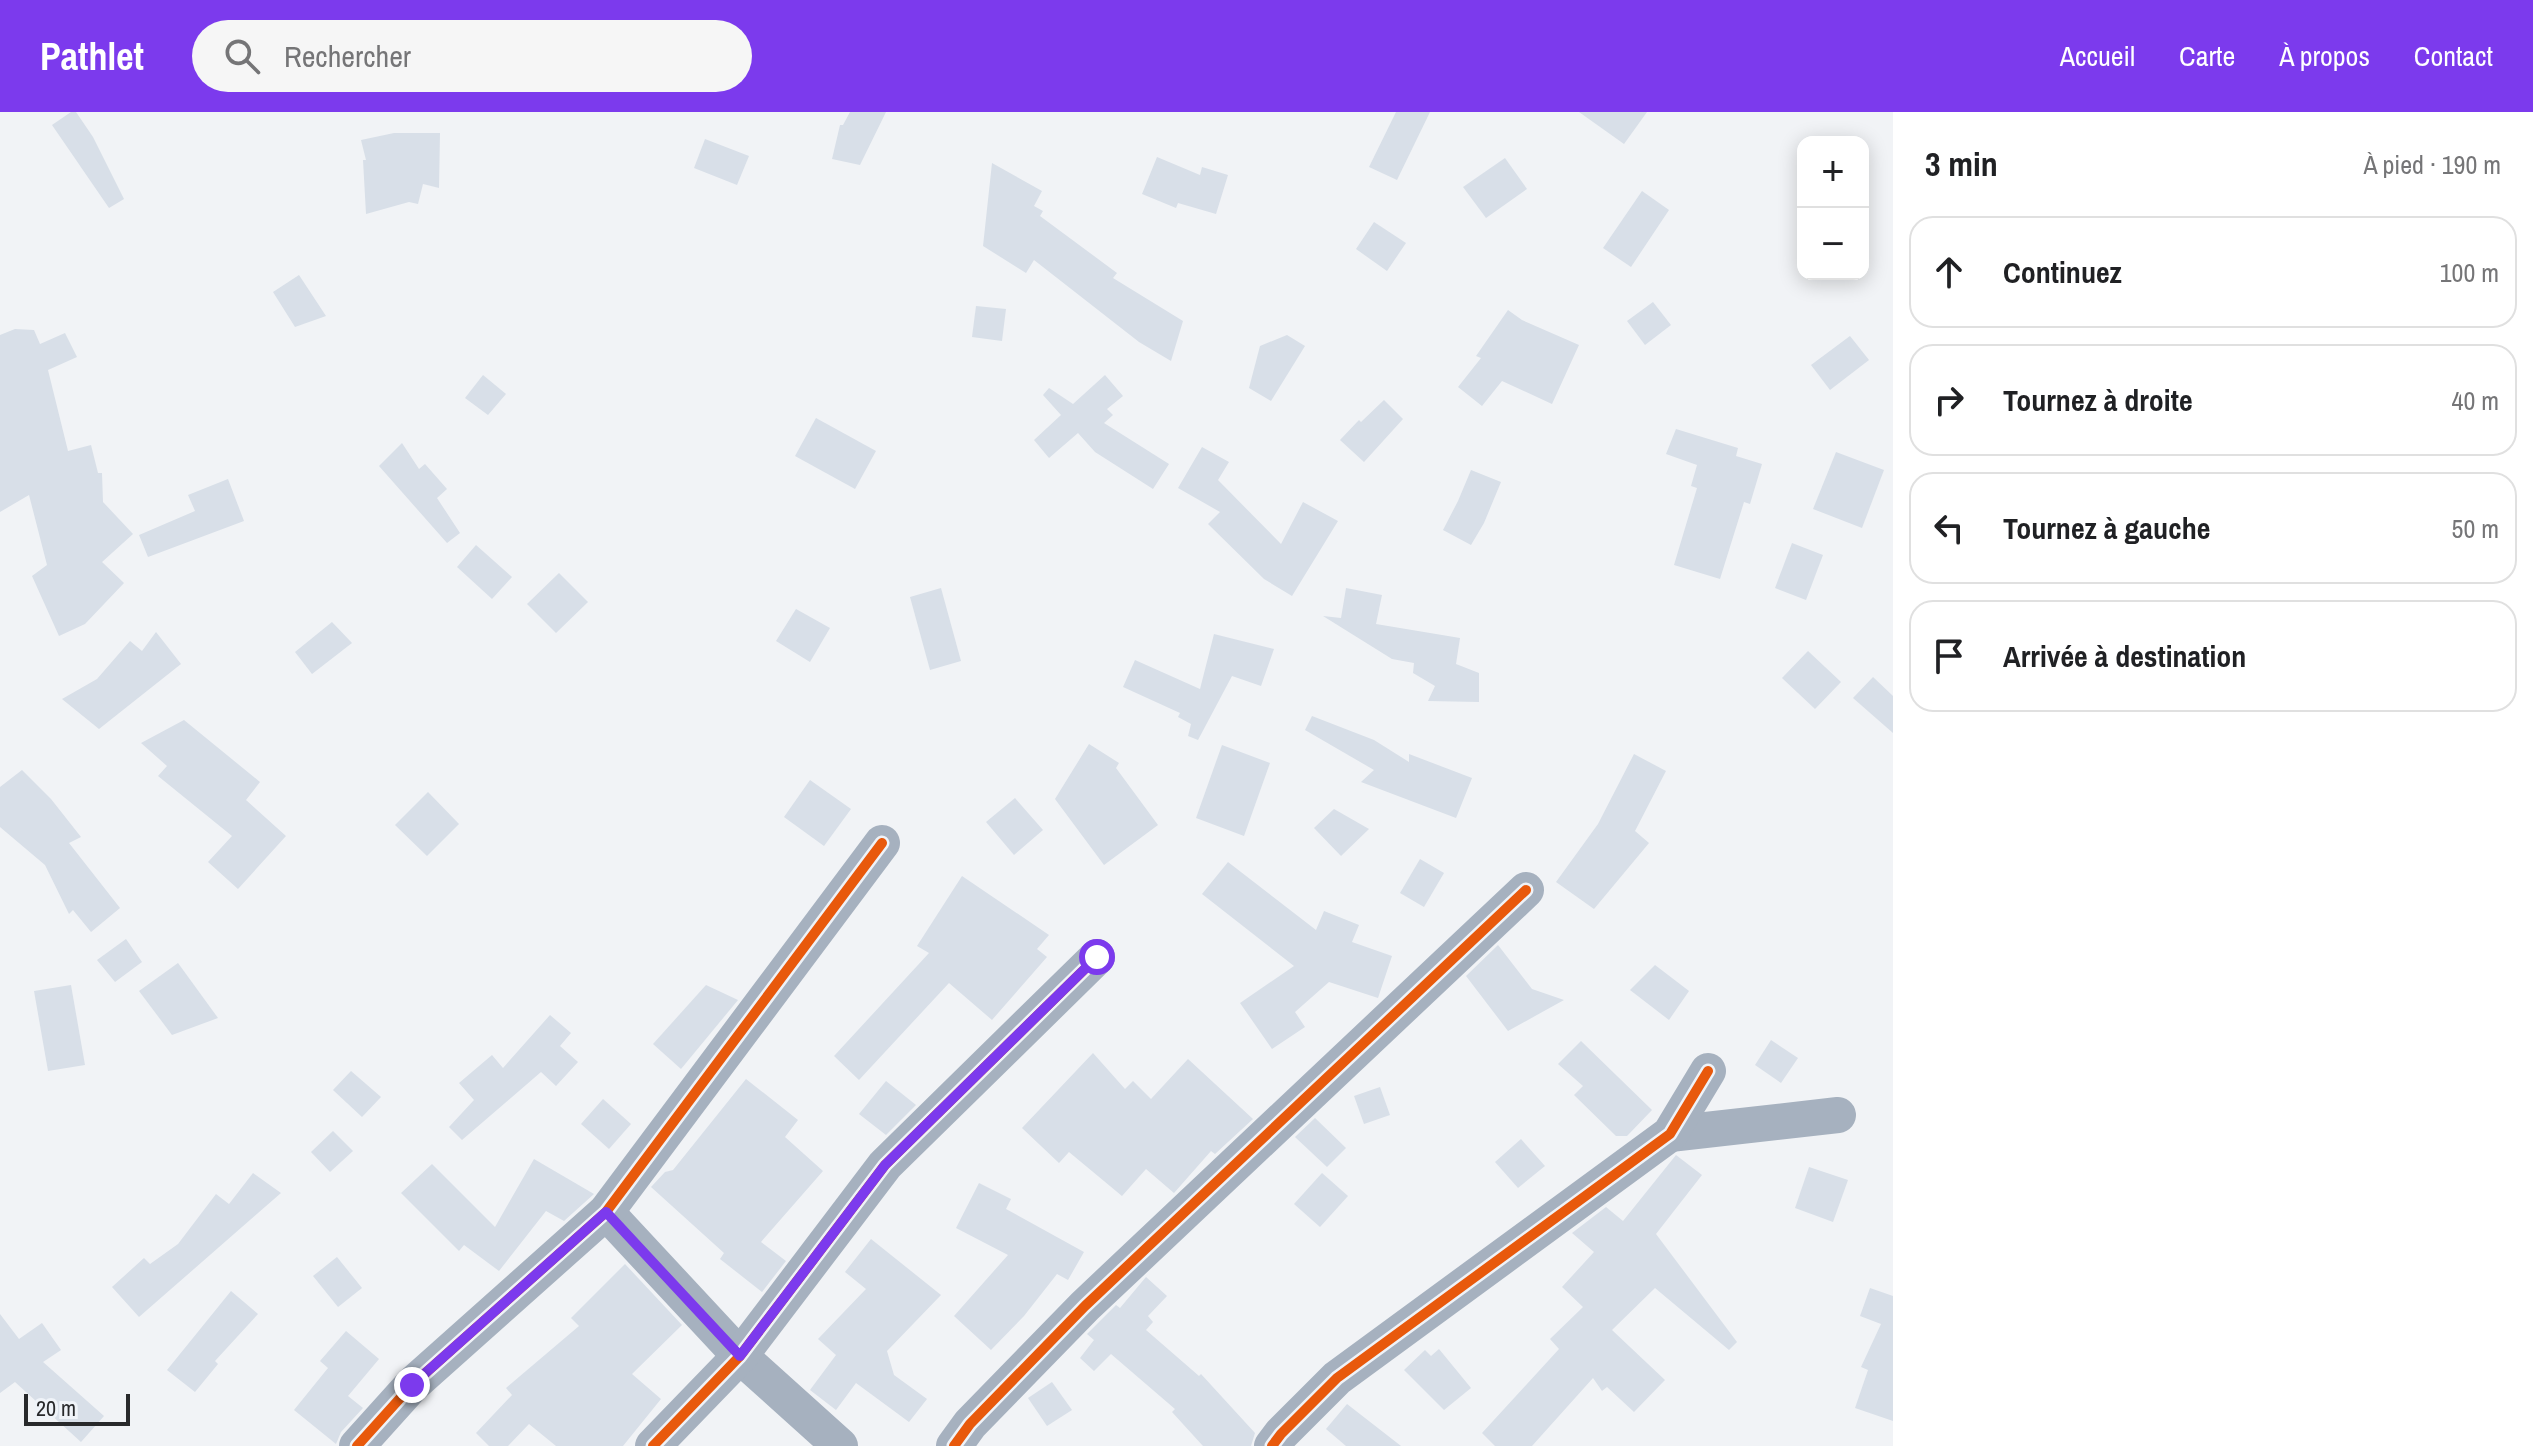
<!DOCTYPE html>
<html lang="fr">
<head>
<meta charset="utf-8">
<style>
	:root { --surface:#fff; --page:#f6f6f6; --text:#202124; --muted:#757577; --line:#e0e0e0; --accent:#7c3aed }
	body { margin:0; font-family:"Archivo Narrow",sans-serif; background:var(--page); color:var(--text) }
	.controls { position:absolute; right:24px; top:24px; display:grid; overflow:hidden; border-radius:16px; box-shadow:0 4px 20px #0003 }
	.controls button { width:72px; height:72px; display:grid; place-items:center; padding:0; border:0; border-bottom:2px solid var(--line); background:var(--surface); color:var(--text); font:40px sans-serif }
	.scale { position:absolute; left:24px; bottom:20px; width:106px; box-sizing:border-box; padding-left:8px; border:4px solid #28292b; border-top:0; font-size:22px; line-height:28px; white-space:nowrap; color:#28292b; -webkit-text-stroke:6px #eff3f8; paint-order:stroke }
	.stop { position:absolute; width:24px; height:24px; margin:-18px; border:6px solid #7c3aed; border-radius:50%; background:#fff }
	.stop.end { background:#7c3aed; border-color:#fff; box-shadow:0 2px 8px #0008 }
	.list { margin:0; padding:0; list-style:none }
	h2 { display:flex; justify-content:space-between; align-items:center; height:104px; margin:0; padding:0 32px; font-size:34px }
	h2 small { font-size:26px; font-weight:400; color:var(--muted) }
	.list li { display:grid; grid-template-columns:52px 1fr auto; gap:24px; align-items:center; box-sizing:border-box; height:112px; margin:0 16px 16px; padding:0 16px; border:2px solid var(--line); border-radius:24px }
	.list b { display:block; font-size:30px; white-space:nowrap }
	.list em { font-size:26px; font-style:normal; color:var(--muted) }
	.icon { flex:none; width:44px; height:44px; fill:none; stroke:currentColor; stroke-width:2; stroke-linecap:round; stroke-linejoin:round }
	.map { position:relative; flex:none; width:1893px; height:1334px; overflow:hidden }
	header { display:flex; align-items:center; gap:48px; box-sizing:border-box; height:112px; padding:0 40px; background:var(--accent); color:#fff }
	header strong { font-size:38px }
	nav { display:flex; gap:44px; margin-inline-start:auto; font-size:28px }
	.search { width:560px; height:72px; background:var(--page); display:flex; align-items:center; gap:20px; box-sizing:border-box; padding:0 28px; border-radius:44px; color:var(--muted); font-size:30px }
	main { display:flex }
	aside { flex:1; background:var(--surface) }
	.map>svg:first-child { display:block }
	.building { fill:#d8dfe8 }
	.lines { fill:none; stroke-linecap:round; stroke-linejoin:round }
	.minor { stroke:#a6b1bf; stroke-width:36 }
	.cycleway-casing { stroke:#eff3f8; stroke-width:15 }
	.cycleway { stroke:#e8590c; stroke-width:10 }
	.route { stroke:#7c3aed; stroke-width:10 }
</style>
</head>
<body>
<header>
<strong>Pathlet</strong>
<div class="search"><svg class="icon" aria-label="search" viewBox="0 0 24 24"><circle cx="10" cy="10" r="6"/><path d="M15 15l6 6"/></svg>Rechercher</div>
<nav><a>Accueil</a><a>Carte</a><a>À propos</a><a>Contact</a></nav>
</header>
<main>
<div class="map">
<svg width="1893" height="1334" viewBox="0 0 1893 1334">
	<rect width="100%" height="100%" fill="#f1f3f6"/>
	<!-- building -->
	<g class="building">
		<polygon points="71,0 76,0 93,25 124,87 109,96 52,13"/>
		<polygon points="850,0 886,0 860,53 832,47 840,13 843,13"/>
		<polygon points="1396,0 1430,0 1397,68 1369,55"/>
		<polygon points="1579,0 1647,0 1624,32"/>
		<polygon points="394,21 440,21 439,76 423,72 418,92 409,90 366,102 363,48 366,48 361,28"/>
		<polygon points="705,27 749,44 737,73 694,56"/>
		<polygon points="1157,45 1200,63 1202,55 1228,63 1216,102 1178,91 1176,96 1142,82"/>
		<polygon points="1505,46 1527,77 1486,106 1463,75"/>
		<polygon points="992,51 1042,79 1034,94 1043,99 1040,104 1117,161 1113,166 1183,209 1171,249 1139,230 1034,148 1026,161 983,134"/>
		<polygon points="1642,79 1669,98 1631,155 1603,136"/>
		<polygon points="1374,110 1406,131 1387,159 1356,137"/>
		<polygon points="299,163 326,204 295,215 273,180"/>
		<polygon points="1653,190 1671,213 1645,233 1627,209"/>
		<polygon points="976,194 1006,197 1002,229 972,225"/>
		<polygon points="1508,198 1522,208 1579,233 1552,292 1502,269 1482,294 1458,275 1481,246 1476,244"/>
		<polygon points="15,217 34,218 40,232 65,221 77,245 48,258 68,339 91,333 98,361 102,361 103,390 133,422 102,450 124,471 85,512 59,524 32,464 47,453 29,383 0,400 0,223"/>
		<polygon points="1287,223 1305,234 1271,289 1249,276 1260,234"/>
		<polygon points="1850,224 1869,248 1830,278 1811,253"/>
		<polygon points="483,263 506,282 488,303 465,286"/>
		<polygon points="1105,263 1123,284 1107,297 1113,303 1104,311 1169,352 1153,377 1095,340 1078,321 1049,346 1034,328 1061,303 1043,283 1049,276 1073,292"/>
		<polygon points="1384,288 1403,307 1364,350 1340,328 1359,308 1361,310"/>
		<polygon points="816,306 876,339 855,377 795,344"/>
		<polygon points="1676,317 1738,336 1736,344 1762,352 1750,392 1744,390 1720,467 1674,453 1697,376 1691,374 1697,353 1666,342"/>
		<polygon points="402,331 419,357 425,352 447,377 437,386 460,421 447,431 379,354"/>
		<polygon points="1202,335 1229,350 1218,368 1281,432 1303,390 1338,409 1292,484 1264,467 1208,412 1220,400 1178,376"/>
		<polygon points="1836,340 1884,358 1862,416 1813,397"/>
		<polygon points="1471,358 1501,370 1484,411 1471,433 1443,418 1458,389"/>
		<polygon points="228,367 244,409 148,445 139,423 195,399 188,383"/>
		<polygon points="1792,431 1823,443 1806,488 1775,476"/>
		<polygon points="476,433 512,465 492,487 457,455"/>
		<polygon points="559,461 588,490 556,521 527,492"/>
		<polygon points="941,476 961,549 930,558 910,485"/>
		<polygon points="1346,476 1382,483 1376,512 1460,526 1456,552 1479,561 1479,590 1428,589 1435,574 1413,561 1414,551 1392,547 1323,504 1341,506"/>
		<polygon points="796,497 830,516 810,550 776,529"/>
		<polygon points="332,510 352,531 312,562 295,540"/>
		<polygon points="156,520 181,552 99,617 62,587 97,567 130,529 142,539"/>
		<polygon points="1214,522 1274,537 1261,574 1232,564 1198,628 1188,624 1191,612 1178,605 1180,601 1123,575 1135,548 1200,577"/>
		<polygon points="1808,539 1841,570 1815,597 1782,566"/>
		<polygon points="1873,565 1893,584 1893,621 1853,586"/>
		<polygon points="1312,604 1374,628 1409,650 1409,642 1472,666 1456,706 1361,670 1374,658 1305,618"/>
		<polygon points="184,608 260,670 246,688 286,724 238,777 208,750 232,724 158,664 167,654 141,631"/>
		<polygon points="1089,632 1119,651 1116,656 1158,713 1104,753 1055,687"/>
		<polygon points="1222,633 1270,651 1244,724 1196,706"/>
		<polygon points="1634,642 1666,659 1635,719 1649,731 1594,797 1556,770 1598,712"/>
		<polygon points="22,658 51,687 81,725 69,731 120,796 91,820 73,798 69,802 45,753 0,715 0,675"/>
		<polygon points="810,668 851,697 824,734 784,705"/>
		<polygon points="428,680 459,712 427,744 395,713"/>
		<polygon points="1015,686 1043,718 1014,743 986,710"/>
		<polygon points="1334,697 1369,717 1341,744 1314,716"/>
		<polygon points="1420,747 1444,761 1424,795 1400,781"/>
		<polygon points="1228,750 1316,818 1324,799 1359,813 1352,830 1392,844 1378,886 1329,870 1295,900 1305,915 1272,937 1240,891 1294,854 1202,782"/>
		<polygon points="962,764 1049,823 1037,837 1047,845 992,908 949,871 859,968 834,944 929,841 917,834"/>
		<polygon points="126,827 142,850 115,870 97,848"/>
		<polygon points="1498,833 1532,877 1564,888 1508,919 1466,864"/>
		<polygon points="178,851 218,906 172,923 139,879"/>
		<polygon points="1655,853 1689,879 1669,908 1630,878"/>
		<polygon points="71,873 85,953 48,959 34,879"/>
		<polygon points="706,873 738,888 681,957 653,932"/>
		<polygon points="550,903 571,921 560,934 578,950 556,974 541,960 462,1028 449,1015 474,988 459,971 492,943 503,956"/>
		<polygon points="1771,928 1798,946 1781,971 1755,953"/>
		<polygon points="1581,929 1652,998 1627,1024 1616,1024 1574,983 1583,974 1558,952"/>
		<polygon points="1093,941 1125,977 1133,969 1151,987 1188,947 1253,1007 1215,1042 1211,1039 1174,1081 1146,1057 1122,1084 1069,1040 1059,1051 1022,1016"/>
		<polygon points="351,959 381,985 362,1005 333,978"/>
		<polygon points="746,967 798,1008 785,1025 823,1059 761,1130 786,1149 762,1180 720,1147 724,1141 651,1075 665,1060 673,1058"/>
		<polygon points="886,969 916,993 886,1023 859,1002"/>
		<polygon points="1380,975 1390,1003 1364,1012 1354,984"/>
		<polygon points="603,987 631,1012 609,1037 581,1012"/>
		<polygon points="1315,1006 1346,1036 1327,1055 1295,1025"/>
		<polygon points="333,1019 353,1039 330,1060 311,1040"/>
		<polygon points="1521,1027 1545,1054 1518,1076 1495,1050"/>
		<polygon points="1676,1043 1702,1063 1656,1122 1737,1230 1729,1238 1655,1176 1612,1218 1665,1268 1634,1300 1607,1275 1602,1279 1593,1266 1532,1334 1495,1334 1482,1321 1559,1237 1550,1227 1583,1195 1562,1175 1594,1140 1572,1121 1606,1095 1623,1109"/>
		<polygon points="534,1047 594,1082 564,1109 546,1099 499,1159 464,1133 459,1139 401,1081 432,1052 495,1115"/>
		<polygon points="1809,1055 1848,1068 1833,1110 1795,1096"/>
		<polygon points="253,1061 281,1081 139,1205 112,1175 144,1146 150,1152 178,1132 216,1082 229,1092"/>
		<polygon points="1322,1061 1348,1084 1320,1115 1294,1092"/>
		<polygon points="979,1071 1011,1087 1006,1097 1084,1140 1068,1168 1057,1162 1024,1204 991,1238 954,1204 1008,1143 956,1116"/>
		<polygon points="871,1127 941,1183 887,1239 894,1263 927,1287 909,1310 856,1271 836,1298 810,1278 836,1243 818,1227 866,1177 845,1160"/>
		<polygon points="337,1145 362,1176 338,1195 313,1164"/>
		<polygon points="625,1152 682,1213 632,1262 661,1287 623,1334 556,1334 529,1312 508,1334 489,1334 476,1321 512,1283 506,1276 579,1214 571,1206"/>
		<polygon points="1146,1165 1167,1184 1148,1204 1153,1210 1146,1218 1199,1264 1201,1262 1255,1321 1251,1334 1203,1334 1172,1300 1175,1297 1111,1242 1094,1259 1080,1246 1094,1228 1087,1222 1116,1193 1120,1196"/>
		<polygon points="1870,1176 1893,1184 1893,1309 1855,1296 1868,1258 1861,1255 1881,1212 1860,1204"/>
		<polygon points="231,1179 258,1202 215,1249 218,1252 195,1280 167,1258"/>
		<polygon points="0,1202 19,1227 42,1211 61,1238 43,1250 104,1304 81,1330 15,1270 0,1281"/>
		<polygon points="346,1219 379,1247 348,1284 363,1296 341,1320 336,1332 294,1298 328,1256 320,1249"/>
		<polygon points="1439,1237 1471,1276 1444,1298 1404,1258 1425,1238 1431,1244"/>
		<polygon points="1052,1270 1072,1298 1047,1314 1028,1286"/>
		<polygon points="1347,1292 1401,1334 1346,1334 1326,1317"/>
	</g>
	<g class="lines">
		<!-- minor -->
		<g class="minor">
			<polyline points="1670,1022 1838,1003"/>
			<polyline points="606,1100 740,1244 840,1334"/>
			<polyline points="357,1334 412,1273 606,1100 882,731"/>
			<polyline points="653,1334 740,1244 885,1053 1097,845"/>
			<polyline points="954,1334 970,1312 1085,1194 1526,778"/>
			<polyline points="1272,1334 1281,1322 1337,1266 1670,1022 1708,959"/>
		</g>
		<defs>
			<g id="cycleway">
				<polyline points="357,1334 412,1273 606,1100 882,731"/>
				<polyline points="653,1334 740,1244 885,1053 1097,845"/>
				<polyline points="954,1334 970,1312 1085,1194 1526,778"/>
				<polyline points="1272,1334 1281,1322 1337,1266 1670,1022 1708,959"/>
			</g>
		</defs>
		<!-- cycleway casing -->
		<use href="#cycleway" class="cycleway-casing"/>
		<!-- cycleway -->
		<use href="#cycleway" class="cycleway"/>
	</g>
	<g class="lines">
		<!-- route -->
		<polyline class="route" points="412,1273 606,1100 740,1244 885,1053 1097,845"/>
	</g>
</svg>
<div class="controls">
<button>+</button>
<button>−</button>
</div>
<div class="scale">20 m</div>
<div class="stop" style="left:1097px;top:845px"></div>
<div class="stop end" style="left:412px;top:1273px"></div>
</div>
<aside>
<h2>3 min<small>À pied · 190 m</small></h2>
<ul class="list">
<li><svg class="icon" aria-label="ahead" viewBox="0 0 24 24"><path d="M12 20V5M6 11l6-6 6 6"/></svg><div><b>Continuez</b></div><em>100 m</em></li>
<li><svg class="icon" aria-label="right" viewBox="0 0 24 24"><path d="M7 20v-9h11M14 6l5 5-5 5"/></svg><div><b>Tournez à droite</b></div><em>40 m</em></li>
<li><svg class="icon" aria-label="left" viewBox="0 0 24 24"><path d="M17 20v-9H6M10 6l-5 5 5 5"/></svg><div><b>Tournez à gauche</b></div><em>50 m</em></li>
<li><svg class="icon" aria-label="arrive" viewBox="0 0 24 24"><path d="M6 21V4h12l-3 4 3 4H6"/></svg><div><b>Arrivée à destination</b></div></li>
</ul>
</aside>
</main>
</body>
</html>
